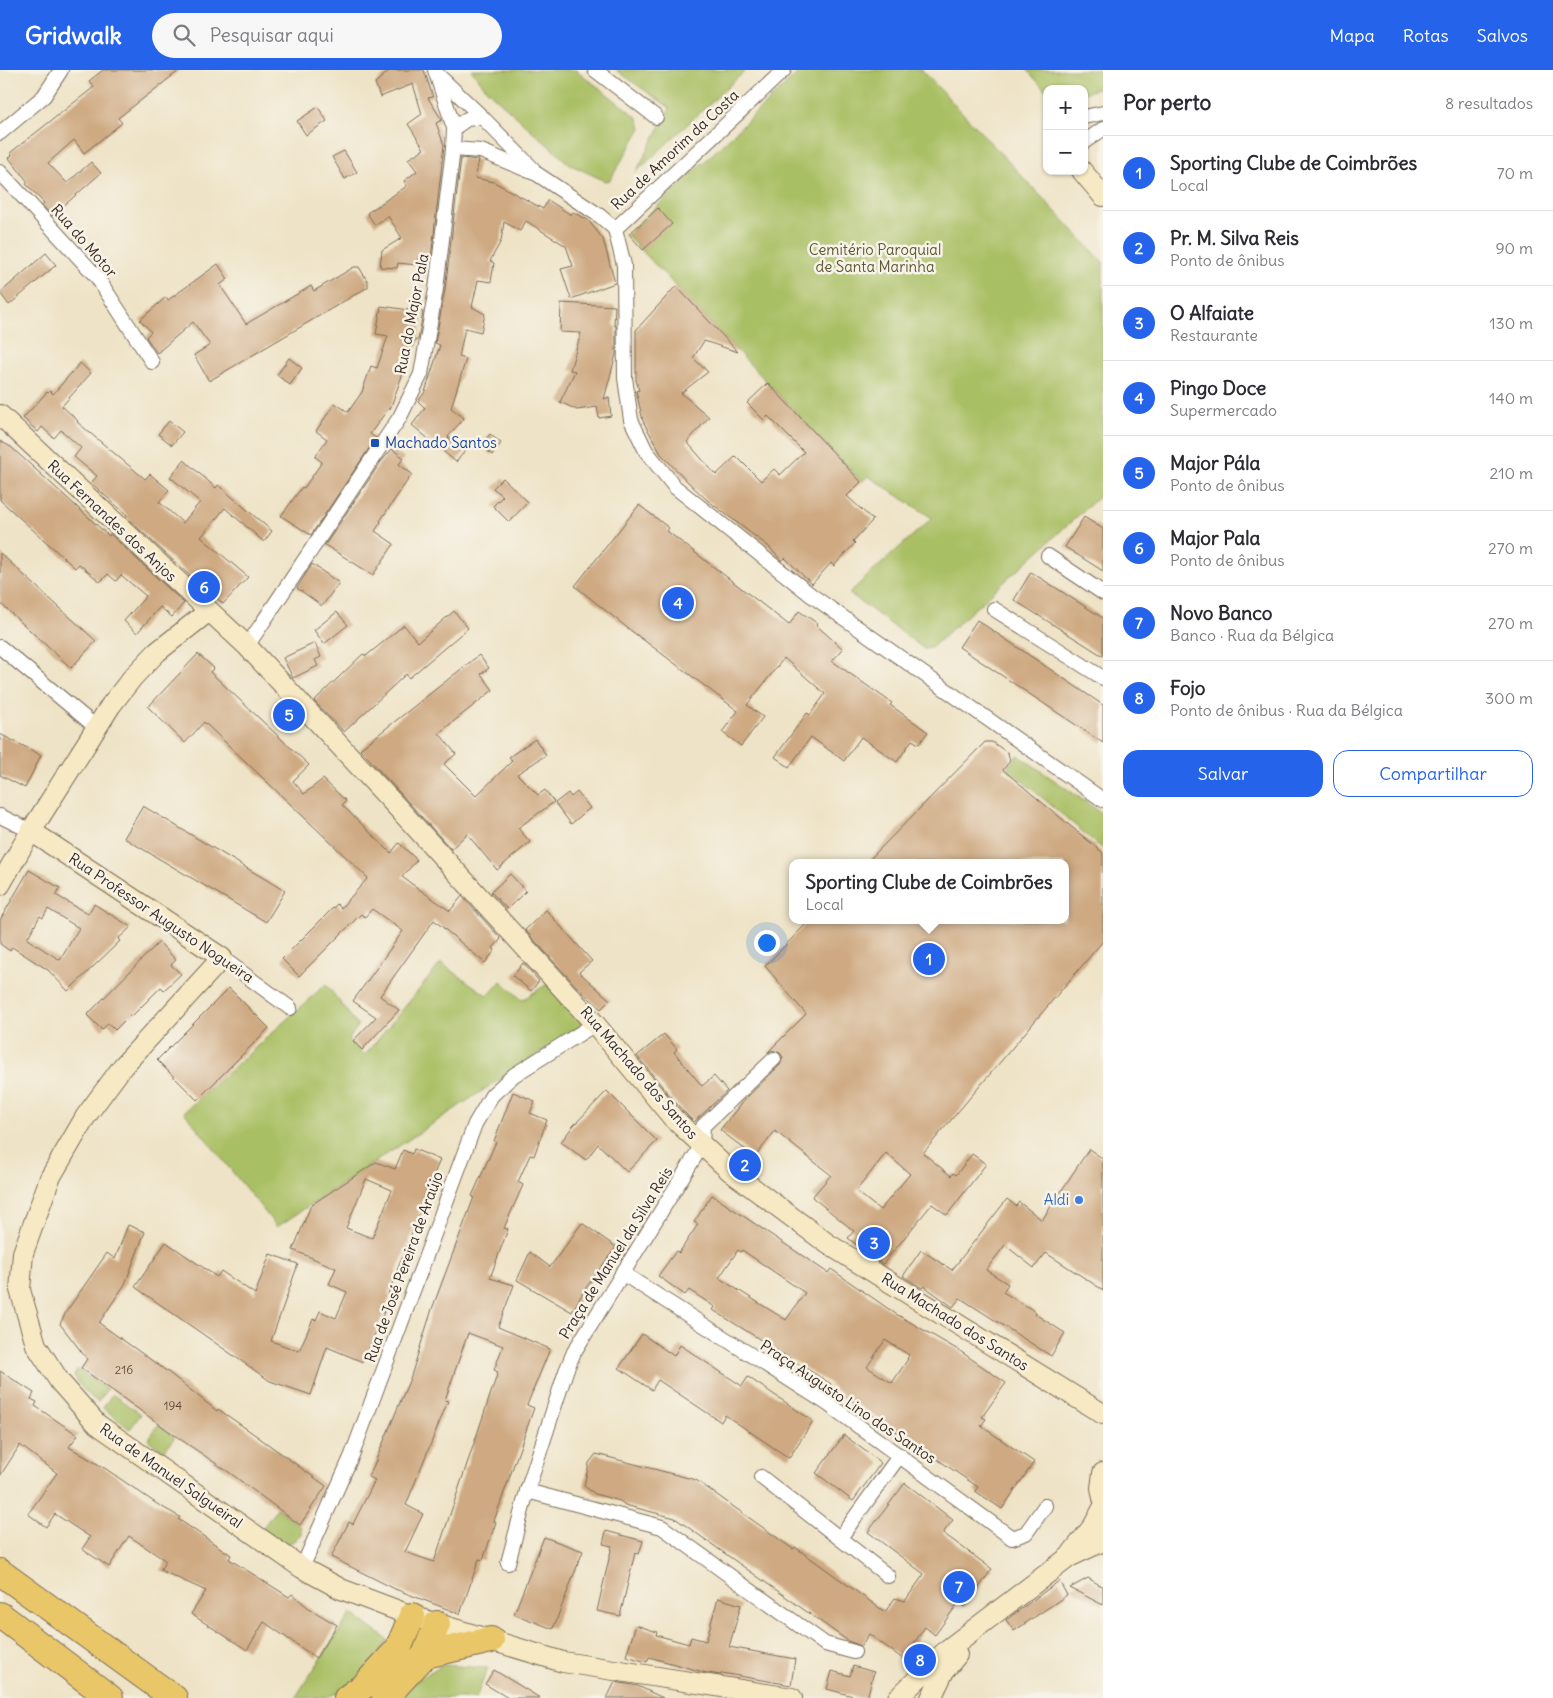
<!DOCTYPE html>
<html lang="pt">
<head>
<meta charset="utf-8">
<style>
	:root { --surface:#fff; --page:#f7f7f7; --text:#2b2b33; --muted:#7c7c81; --line:#e1e1e2; --accent:#2563eb }
	body { margin:0; font-family:Delius,sans-serif; background:var(--page); color:var(--text) }
	.controls { position:absolute; right:15px; top:15px; display:grid; overflow:hidden; border-radius:10px; box-shadow:0 1px 4px #0004 }
	.controls button { width:45px; height:45px; display:grid; place-items:center; padding:0; border:0; border-bottom:1px solid var(--line); background:var(--surface); color:var(--text); font:25px sans-serif }
	.you { position:absolute; left:766px; top:872px; width:18px; height:18px; margin:-12px; border:4px solid #fff; border-radius:50%; background:#1a73e8; box-shadow:0 0 0 8px #1a73e833 }
	.badge { display:grid; place-items:center; width:32px; height:32px; border-radius:50%; background:var(--accent); color:#fff; font-size:16px; font-weight:700 }
	.pin { position:absolute; translate:-50% -50%; border:2px solid #fff; box-shadow:0 1px 5px #0006 }
	.popup { position:absolute; left:789px; top:789px; width:280px; height:65px; box-sizing:border-box; display:grid; place-content:center; border-radius:10px; background:var(--surface); filter:drop-shadow(0 1px 4px #0005); font-size:16px; white-space:nowrap; color:var(--muted) }
	.popup b { font-size:19px; color:var(--text) }
	.popup::after { content:''; position:absolute; left:50%; top:100%; margin-left:-10px; border:10px solid transparent; border-top-color:var(--surface) }
	.list { margin:0; padding:0; list-style:none }
	h2 { display:flex; justify-content:space-between; align-items:center; height:65px; margin:0; padding:0 20px; font-size:21px }
	h2 small { font-size:16px; font-weight:400; color:var(--muted) }
	.list li { display:grid; grid-template-columns:32px 1fr auto; gap:15px; align-items:center; box-sizing:border-box; height:75px; padding:0 20px; border-top:1px solid var(--line) }
	.list b { display:block; font-size:19px; white-space:nowrap }
	.list p { margin:0; font-size:16px; white-space:nowrap; color:var(--muted) }
	.list em { font-size:16px; font-style:normal; color:var(--muted) }
	.actions { display:flex; gap:10px; padding:15px 20px }
	.actions a { flex:1; padding:11px 0; border:1px solid var(--accent); border-radius:15px; text-align:center; font-size:18px; color:var(--accent) }
	.actions .main { background:var(--accent); color:#fff }
	.icon { flex:none; width:28px; height:28px; fill:none; stroke:currentColor; stroke-width:2; stroke-linecap:round; stroke-linejoin:round }
	.map { position:relative; flex:none; width:1103px; height:1628px; overflow:hidden }
	header { display:flex; align-items:center; gap:30px; box-sizing:border-box; height:70px; padding:0 25px; background:var(--accent); color:#fff }
	header strong { font-size:24px }
	nav { display:flex; gap:28px; margin-inline-start:auto; font-size:18px }
	.search { width:350px; height:45px; background:var(--page); display:flex; align-items:center; gap:12px; box-sizing:border-box; padding:0 18px; border-radius:28px; color:var(--muted); font-size:19px }
	main { display:flex }
	aside { flex:1; background:var(--surface) }
	.map>svg:first-child { display:block }
	.green { fill:#a9bf64; stroke:#727441 }
	.building { fill:#cea981; fill-rule:evenodd }
	.lines { fill:none; stroke-linecap:round; stroke-linejoin:round }
	.street-casing { stroke:#7a6b59; stroke-width:16 }
	.secondary-casing { stroke:#7a6b59; stroke-width:22 }
	.highway-casing { stroke:#7a6b59; stroke-width:28 }
	.street { stroke:#fff; stroke-width:14 }
	.secondary { stroke:#f6e9c3; stroke-width:20 }
	.highway { stroke:#e9c769; stroke-width:26 }
	.transit-dot { fill:#1a4fb4; stroke:#f7f3e8; stroke-width:2 }
	.shop-dot { fill:#3f7fe0; stroke:#f7f3e8; stroke-width:2 }
	.labels { text-anchor:middle; stroke-width:5; stroke-linejoin:round; paint-order:stroke }
	.number-label { font-size:12px; fill:#604a37 }
	.street-label { font-size:15px; fill:#3b2a1e; stroke:#f7f3e8 }
	.park-label { font-size:15px; fill:#5c5733; stroke:#f7f3e8 }
	.transit-label { font-size:15px; fill:#164399; stroke:#f7f3e8; text-anchor:start }
	.shop-label { font-size:15px; fill:#366cbe; stroke:#f7f3e8; text-anchor:end }
</style>
</head>
<body>
<header>
<strong>Gridwalk</strong>
<div class="search"><svg class="icon" aria-label="search" viewBox="0 0 24 24"><circle cx="10" cy="10" r="6"/><path d="M15 15l6 6"/></svg>Pesquisar aqui</div>
<nav><a>Mapa</a><a>Rotas</a><a>Salvos</a></nav>
</header>
<main>
<div class="map">
<svg width="1103" height="1628" viewBox="0 0 1103 1628">
	<rect width="100%" height="100%" fill="#f7f3e8"/>
	<filter id="ink" filterUnits="userSpaceOnUse"><feTurbulence type="fractalNoise" baseFrequency=".02" numOctaves="2"/><feDisplacementMap in="SourceGraphic" scale="10" xChannelSelector="R" yChannelSelector="G"/><feConvolveMatrix kernelMatrix="1 2 1 2 8 2 1 2 1" color-interpolation-filters="sRGB"/></filter>
	<filter id="wash" filterUnits="userSpaceOnUse"><feTurbulence type="fractalNoise" baseFrequency=".0096" numOctaves="4" result="noise"/><feDisplacementMap in="SourceGraphic" scale="20" xChannelSelector="R" yChannelSelector="G"/><feGaussianBlur stdDeviation="1.12" result="paint"/><feColorMatrix in="noise" values="0 0 0 0 0 0 0 0 0 0 0 0 0 0 0 0 0 1.4 0 .05"/><feComposite in="paint" operator="in"/></filter>
	<g filter="url(#wash)">
		<rect width="100%" height="100%" fill="#eee3c6"/>
		<!-- green -->
		<g class="green">
			<polygon points="471,0 576,0 638,48 641,58 610,110 605,111 569,94 489,22"/>
			<polygon points="616,0 746,0 636,102 670,38"/>
			<polygon points="801,0 922,0 1103,192 1103,423 931,578 924,579 849,523 932,448 868,406 862,412 627,165"/>
			<polygon points="1027,0 1103,0 1103,17 1084,23 1084,19 1047,19 1047,22"/>
			<polygon points="1018,685 1103,744 1103,779 1007,698"/>
			<polygon points="441,893 488,926 501,911 522,930 547,914 583,954 277,1157 184,1042 326,914 358,956 348,970 365,985"/>
			<path d="M77,1299L107,1319L98,1332C87,1325 79,1316 74,1305Z"/>
			<polygon points="112,1324 141,1344 130,1359 103,1338"/>
			<polygon points="158,1355 175,1367 164,1381 148,1370"/>
			<polygon points="277,1438 301,1457 301,1464 294,1471 284,1474 262,1459"/>
			<path d="M351,1543L388,1570C372,1593 355,1619 326,1627C317,1628 304,1628 295,1628Z"/>
			<polygon points="442,1595 488,1598 476,1628 401,1628 415,1611"/>
		</g>
		<g id="blocks">
			<!-- building -->
			<g class="building">
				<polygon points="103,0 180,0 118,48 122,53 84,83 74,70 48,93 67,113 91,92 101,103 52,146 42,135 44,133 26,114 28,112 9,88 12,85 10,83 94,17 89,11"/>
				<polygon points="390,0 424,0 433,27 428,28 442,50 436,53 444,75 431,189 418,188 416,195 398,193 397,198 380,197 382,180 402,168 388,146 375,155 367,143 407,116 404,111 417,101 408,89 424,79 408,54 422,44 413,14 380,27 375,13"/>
				<polygon points="318,37 327,51 306,65 297,51"/>
				<polygon points="344,81 357,102 345,109 332,87"/>
				<polygon points="461,88 479,90 475,108 494,112 543,139 548,130 571,145 573,142 588,150 603,169 615,213 571,229 561,199 573,196 566,176 526,151 520,161 504,152 501,171 490,191 494,193 491,212 478,210 472,237 485,244 481,262 465,258 459,287 466,289 451,338 464,348 448,367 465,381 456,392 412,355 425,338 418,331 425,322 440,275 435,273 445,220"/>
				<polygon points="658,138 672,154 643,180 629,164"/>
				<polygon points="46,183 56,195 9,235 0,223"/>
				<polygon points="218,194 228,209 220,215 246,254 311,216 314,221 354,197 359,197 368,212 368,217 209,311 194,285 210,275 193,252 157,283 146,267 151,262 140,250 166,227 168,230"/>
				<polygon points="676,216 738,282 704,271 693,288 708,302 681,323 709,347 687,372 716,405 736,386 761,411 774,399 780,405 804,382 768,346 764,350 747,333 768,313 861,412 847,426 873,450 853,471 855,473 834,496 831,493 812,514 785,488 782,491 768,476 707,430 689,413 661,384 643,351 636,321 639,320 636,310 636,260"/>
				<polygon points="561,233 615,236 614,255 616,256 616,284 604,329 609,327 611,346 599,348 597,337 577,340 560,332 575,301 570,300 581,263 560,262"/>
				<polygon points="381,236 423,242 418,270 415,270 390,339 388,339 370,364 376,368 311,465 281,446 302,417 304,418 322,392 315,387 327,369 316,361 335,333 348,342 362,322 371,296 377,298 388,266 376,264"/>
				<polygon points="289,288 302,298 290,315 277,305"/>
				<polygon points="80,293 91,303 62,336 78,351 77,352 145,409 150,404 169,420 159,432 183,453 200,432 170,407 184,390 216,418 218,415 272,461 264,472 225,438 201,467 248,507 223,534 201,514 200,515 126,447 127,445 91,413 97,406 74,387 81,378 61,360 54,368 42,357 38,362 23,348 47,322 48,323 50,321 53,324"/>
				<polygon points="169,351 183,362 172,375 158,364"/>
				<polygon points="490,364 501,373 492,385 481,375"/>
				<polygon points="0,371 11,377 109,466 110,464 184,533 172,547 160,537 137,563 124,551 146,526 121,505 116,511 108,504 100,512 79,494 75,498 0,430"/>
				<polygon points="392,379 404,388 399,394 412,404 380,451 381,452 375,461 394,474 373,505 325,475 380,393"/>
				<polygon points="503,408 528,432 509,452 493,436 503,426 493,418"/>
				<polygon points="639,435 669,458 667,461 789,555 799,541 817,553 816,555 843,579 832,591 892,633 890,635 928,662 919,674 912,670 897,692 861,667 844,691 811,667 789,697 775,687 807,643 810,645 825,624 784,588 747,635 763,647 741,676 722,662 738,641 625,556 575,516"/>
				<polygon points="1084,447 1103,459 1103,501 1065,477"/>
				<polygon points="0,483 96,571 71,598 0,533"/>
				<polygon points="312,494 339,513 322,536 297,518"/>
				<polygon points="1031,502 1103,548 1103,586 1014,530"/>
				<polygon points="454,541 468,558 409,608 406,604 344,662 314,631 363,584 366,586 404,555 418,572"/>
				<polygon points="337,542 348,555 324,574 314,560"/>
				<polygon points="977,550 1103,635 1103,673 959,577"/>
				<polygon points="315,573 321,587 315,590 318,596 293,608 283,588"/>
				<polygon points="198,584 214,598 210,602 309,695 293,711 304,724 323,709 346,731 342,735 391,783 399,773 417,790 402,807 450,841 462,826 501,869 493,878 495,880 485,893 434,850 380,926 399,940 362,980 353,971 376,947 353,931 403,861 372,839 365,847 361,844 299,906 282,889 337,834 341,838 368,808 204,652 185,673 148,637"/>
				<polygon points="479,585 489,598 481,604 493,620 439,663 456,684 444,694 476,726 512,691 509,687 535,669 546,685 517,704 538,725 545,720 554,732 518,758 530,772 497,800 467,764 451,779 360,679"/>
				<polygon points="0,664 41,685 25,718 0,705"/>
				<path d="M985,672H992L1008,683L1010,691L1003,700L1103,783V871L923,1083L951,1106L953,1103L956,1105L972,1084L986,1094L947,1145L932,1134L883,1194L871,1186L848,1168L854,1161L812,1127L831,1105L775,1061L755,1087L720,1060L744,1030L780,995L783,987L780,983L772,980L767,983L806,944L765,896L810,850H1065V793H866ZM886,1083L910,1104L880,1140L856,1121Z"/>
				<polygon points="577,722 590,738 571,754 555,733 568,723 571,727"/>
				<polygon points="143,736 285,821 266,852 124,768"/>
				<path d="M29,800L60,818L56,825L88,844L94,834L131,857L118,869L120,871L68,921L48,900L12,877L10,881L0,874V850ZM48,839L79,858L60,890L27,869L40,846L43,848Z"/>
				<polygon points="510,804 526,821 507,839 491,822"/>
				<polygon points="546,840 592,891 579,902 610,930 601,939 580,920 525,860"/>
				<polygon points="159,872 176,890 171,895 181,904 164,920 161,917 132,946 130,945 115,960 108,953 102,960 87,945"/>
				<polygon points="523,893 539,911 531,921 513,906"/>
				<polygon points="229,918 269,958 197,1030 157,990"/>
				<polygon points="664,964 677,979 674,982 702,1016 714,1006 727,1021 694,1052 682,1040 637,986"/>
				<polygon points="607,1021 657,1071 627,1102 598,1074 586,1090 561,1072 573,1056"/>
				<path d="M513,1022L535,1031L530,1043L547,1050L534,1086L530,1085L518,1112L523,1115L504,1158L508,1159L490,1208L514,1215L498,1257L550,1279L527,1335L534,1338L494,1451L496,1452L483,1490L479,1489L460,1544L395,1519L331,1487L349,1452L353,1454L375,1410L369,1407L411,1306L432,1239L474,1127L472,1126L496,1072L494,1071ZM468,1263L503,1276L494,1300L498,1302L434,1492L405,1482L423,1444L406,1435L448,1331L445,1330Z"/>
				<path d="M414,1079L440,1090L418,1141L420,1142L388,1224L391,1225L363,1292L327,1277L311,1325L270,1311L135,1217L166,1172L217,1207L221,1201L255,1224L270,1184L298,1194L271,1271L299,1281L313,1249L316,1250L320,1241L336,1248L347,1222L329,1214L336,1198L293,1180L311,1135L376,1092L395,1099L403,1080L412,1084ZM366,1109L392,1120L372,1168L346,1158Z"/>
				<polygon points="1089,1079 1103,1089 1103,1220 1046,1183 1034,1198 1005,1175 986,1200 1008,1214 1003,1222 1036,1242 1035,1244 1065,1263 1051,1286 960,1228 953,1237 924,1216 922,1218 903,1206 921,1180 952,1200 1007,1129 1016,1136 1019,1132 1042,1150"/>
				<path d="M712,1125L828,1203L831,1199L896,1244L960,1281L1006,1313L982,1347L986,1349L981,1356L1034,1392L1002,1439L975,1421L978,1417L830,1316L831,1314L713,1240L715,1237L689,1220L685,1225L658,1206L676,1181L679,1183L698,1154L694,1152ZM738,1180L741,1182L742,1180L805,1223L786,1250L719,1208ZM885,1270L909,1285L907,1289H908L892,1313L867,1297Z"/>
				<polygon points="582,1153 616,1177 585,1219 572,1242 517,1210 530,1182 550,1197"/>
				<polygon points="128,1155 145,1162 125,1214 99,1253 168,1302 217,1341 218,1339 254,1364 326,1416 300,1455 230,1403 180,1369 81,1298 87,1289 60,1254 66,1242 107,1183 115,1189"/>
				<polygon points="642,1264 674,1286 680,1275 742,1316 748,1307 813,1351 789,1388 725,1345 721,1352 658,1310 652,1320 619,1298"/>
				<polygon points="0,1301 34,1323 31,1329 37,1332 35,1336 78,1365 69,1377 106,1399 157,1434 180,1447 178,1449 231,1485 229,1489 289,1527 292,1524 310,1539 337,1555 316,1588 264,1552 247,1580 191,1544 206,1521 160,1500 166,1491 129,1466 109,1497 82,1479 90,1467 55,1444 46,1457 28,1444 57,1403 20,1375 0,1406"/>
				<polygon points="844,1365 881,1393 853,1431 816,1403"/>
				<polygon points="596,1384 696,1410 793,1479 795,1477 885,1542 895,1528 905,1531 924,1504 868,1462 905,1413 953,1450 943,1463 992,1499 965,1537 959,1532 935,1565 925,1557 903,1589 869,1564 861,1576 848,1571 675,1448 625,1435 620,1431 595,1424 584,1416 589,1393"/>
				<polygon points="606,1461 643,1471 639,1484 635,1483 620,1546 597,1541 612,1476 603,1474"/>
				<polygon points="544,1467 583,1481 553,1559 514,1544"/>
				<polygon points="1088,1508 1103,1517 1103,1535 1070,1518"/>
				<polygon points="1059,1511 1067,1525 1014,1561 1006,1550"/>
				<polygon points="718,1528 741,1535 729,1577 795,1589 791,1615 722,1603 721,1605 707,1603 649,1587 647,1592 626,1586 636,1555 657,1562 656,1565 689,1574 691,1567 706,1571"/>
				<polygon points="853,1596 874,1602 867,1628 860,1628 827,1619 832,1601 850,1606"/>
				<polygon points="494,1600 540,1628 508,1628 485,1614"/>
				<polygon points="615,1612 638,1616 663,1628 607,1628"/>
			</g>
		</g>
	</g>
	<g filter="url(#ink)">
		<use href="#blocks" fill-opacity="0" stroke="#7a6b59" stroke-width="1"/>
		<g class="lines">
			<defs>
				<g id="street">
					<polyline points="595,0 656,47"/>
					<polyline points="438,5 482,47 533,99"/>
					<polyline points="1084,47 1103,43"/>
					<polyline points="454,58 467,49 482,47"/>
					<polyline points="0,63 44,26 61,0"/>
					<polyline points="1084,72 1103,59"/>
					<polyline points="453,79 481,81 537,104 600,146 615,159"/>
					<polyline points="0,102 97,207 152,292"/>
					<polyline points="615,159 624,195 625,308 631,350 646,381 675,417 811,525 1103,730"/>
					<polyline points="615,159 784,0"/>
					<polyline points="1048,486 1103,523"/>
					<polyline points="994,539 1103,608"/>
					<polyline points="247,576 400,347 421,304 436,219 453,79 454,58 435,0"/>
					<polyline points="0,577 97,658"/>
					<polyline points="0,746 31,761"/>
					<polyline points="222,888 290,938"/>
					<polyline points="622,1203 828,1334 1012,1468 1026,1463 1045,1436"/>
					<polyline points="761,1407 888,1506"/>
					<polyline points="527,1421 662,1457 825,1574 854,1582"/>
					<polyline points="840,1468 900,1385"/>
					<polyline points="508,1493 527,1421 566,1301 574,1282 702,1075 703,1056 774,989"/>
					<polyline points="302,1498 352,1385 475,1054 492,1025 514,1005 595,954"/>
				</g>
				<g id="secondary">
					<polyline points="1082,101 1103,126"/>
					<polyline points="0,345 247,576 397,737 595,954 673,1048 730,1101 828,1174 1103,1344"/>
					<polyline points="31,761 222,888 123,996 86,1046 50,1108 23,1183 20,1220 36,1275 60,1312 97,1354 302,1498 341,1519 412,1546 563,1592 792,1628"/>
					<polyline points="0,815 31,761 111,635 133,607 157,582 209,541"/>
					<polyline points="1103,1403 1101,1418 1103,1428"/>
					<polyline points="1072,1483 1094,1455 1103,1438"/>
					<polyline points="898,1628 947,1580 993,1545 1069,1487 1103,1471"/>
					<polyline points="931,1628 944,1601 957,1585"/>
				</g>
				<g id="highway">
					<polyline points="0,1502 174,1628"/>
					<polyline points="0,1545 110,1628"/>
					<polyline points="425,1585 491,1570"/>
					<polyline points="347,1628 364,1616 398,1579 412,1546"/>
					<polyline points="385,1628 425,1585 437,1554"/>
				</g>
			</defs>
			<!-- street casing -->
			<use href="#street" class="street-casing"/>
			<!-- secondary casing -->
			<use href="#secondary" class="secondary-casing"/>
			<!-- highway casing -->
			<use href="#highway" class="highway-casing"/>
			<!-- street -->
			<use href="#street" class="street"/>
			<!-- secondary -->
			<use href="#secondary" class="secondary"/>
			<!-- highway -->
			<use href="#highway" class="highway"/>
		</g>
	</g>
	<!-- markers -->
	<rect class="transit-dot" x="370" y="368" width="10" height="10" rx="2.5"/>
	<circle class="shop-dot" cx="1079" cy="1130" r="5"/>
	<g class="labels">
		<!-- number labels -->
		<g class="number-label">
			<text x="124" y="1304">216</text>
			<text x="173" y="1340">194</text>
		</g>
		<!-- street labels -->
		<g class="street-label">
			<text transform="translate(675 80) rotate(-43)" y="5">Rua de Amorim da Costa</text>
			<text transform="translate(84 171) rotate(49)" y="5">Rua do Motor</text>
			<text transform="translate(412 244) rotate(-79)" y="5">Rua do Major Pala</text>
			<text transform="translate(112 451) rotate(43)" y="5">Rua Fernandes dos Anjos</text>
			<text transform="translate(161 848) rotate(34)" y="5">Rua Professor Augusto Nogueira</text>
			<text transform="translate(639 1003) rotate(49)" y="5">Rua Machado dos Santos</text>
			<text transform="translate(616 1183) rotate(-58)" y="5">Praça de Manuel da Silva Reis</text>
			<text transform="translate(404 1197) rotate(-70)" y="5">Rua de José Pereira de Araújo</text>
			<text transform="translate(955 1252) rotate(32)" y="5">Rua Machado dos Santos</text>
			<text transform="translate(848 1332) rotate(34)" y="5">Praça Augusto Lino dos Santos</text>
			<text transform="translate(171 1406) rotate(35)" y="5">Rua de Manuel Salgueiral</text>
		</g>
		<!-- park labels -->
		<g class="park-label">
			<text x="875" y="185">Cemitério Paroquial<tspan x="875" dy="17">de Santa Marinha</tspan></text>
		</g>
		<!-- transit labels -->
		<g class="transit-label">
			<text x="385" y="378">Machado Santos</text>
		</g>
		<!-- shop labels -->
		<g class="shop-label">
			<text x="1069" y="1135">Aldi</text>
		</g>
	</g>
</svg>
<div class="controls">
<button>+</button>
<button>−</button>
</div>
<div class="you"></div>
<div class="pin badge" style="left:929px;top:889px">1</div>
<div class="popup"><b>Sporting Clube de Coimbrões</b>Local</div>
<div class="pin badge" style="left:745px;top:1095px">2</div>
<div class="pin badge" style="left:874px;top:1173px">3</div>
<div class="pin badge" style="left:678px;top:533px">4</div>
<div class="pin badge" style="left:289px;top:645px">5</div>
<div class="pin badge" style="left:204px;top:517px">6</div>
<div class="pin badge" style="left:959px;top:1517px">7</div>
<div class="pin badge" style="left:920px;top:1590px">8</div>
</div>
<aside>
<h2>Por perto<small>8 resultados</small></h2>
<ul class="list">
<li><span class="badge">1</span><div><b>Sporting Clube de Coimbrões</b><p>Local</p></div><em>70 m</em></li>
<li><span class="badge">2</span><div><b>Pr. M. Silva Reis</b><p>Ponto de ônibus</p></div><em>90 m</em></li>
<li><span class="badge">3</span><div><b>O Alfaiate</b><p>Restaurante</p></div><em>130 m</em></li>
<li><span class="badge">4</span><div><b>Pingo Doce</b><p>Supermercado</p></div><em>140 m</em></li>
<li><span class="badge">5</span><div><b>Major Pála</b><p>Ponto de ônibus</p></div><em>210 m</em></li>
<li><span class="badge">6</span><div><b>Major Pala</b><p>Ponto de ônibus</p></div><em>270 m</em></li>
<li><span class="badge">7</span><div><b>Novo Banco</b><p>Banco · Rua da Bélgica</p></div><em>270 m</em></li>
<li><span class="badge">8</span><div><b>Fojo</b><p>Ponto de ônibus · Rua da Bélgica</p></div><em>300 m</em></li>
</ul>
<div class="actions"><a class="main">Salvar</a><a>Compartilhar</a></div>
</aside>
</main>
</body>
</html>
